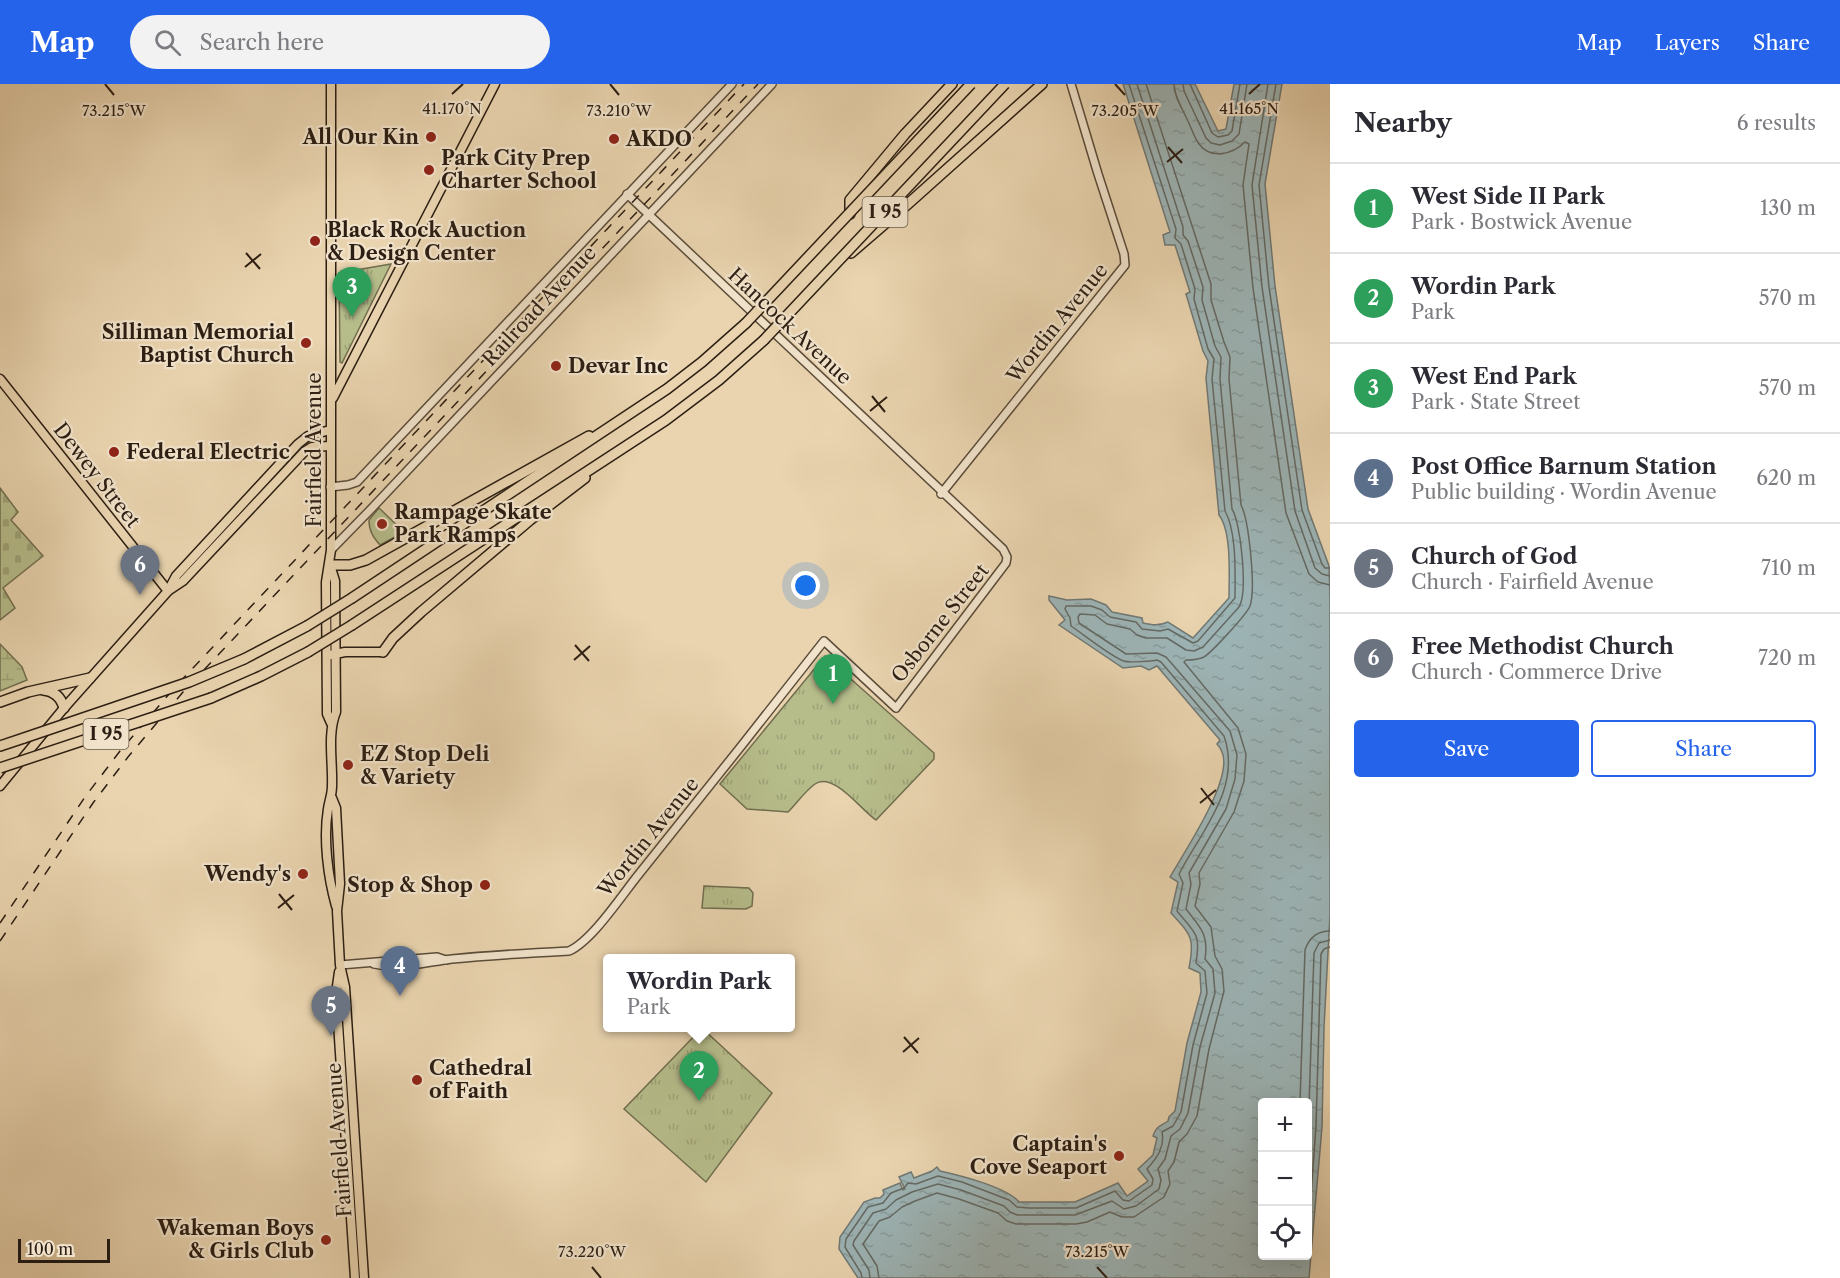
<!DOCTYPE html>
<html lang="en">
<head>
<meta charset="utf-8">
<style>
	:root { --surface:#fff; --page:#f2f2f3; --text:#2b2b33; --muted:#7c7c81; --line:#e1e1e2; --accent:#2563eb }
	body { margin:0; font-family:"Libre Caslon Text",serif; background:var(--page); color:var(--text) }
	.controls { position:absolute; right:18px; bottom:18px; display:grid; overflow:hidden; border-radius:6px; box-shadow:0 6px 24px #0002 }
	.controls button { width:54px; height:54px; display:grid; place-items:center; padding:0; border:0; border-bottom:2px solid var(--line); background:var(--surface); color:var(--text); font:30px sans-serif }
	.scale { position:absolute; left:18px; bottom:15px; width:92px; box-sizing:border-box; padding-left:6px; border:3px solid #2c1e13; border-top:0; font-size:16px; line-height:21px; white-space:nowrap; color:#2c1e13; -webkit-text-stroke:4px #f1e3cb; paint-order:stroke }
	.you { position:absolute; left:806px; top:502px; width:21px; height:21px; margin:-15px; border:4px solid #fff; border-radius:50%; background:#1a73e8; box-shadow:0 0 0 9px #1a73e833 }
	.badge { display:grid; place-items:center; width:39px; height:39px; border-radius:50%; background:var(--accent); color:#fff; font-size:20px; font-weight:700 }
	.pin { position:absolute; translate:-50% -50px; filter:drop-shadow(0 2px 3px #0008) }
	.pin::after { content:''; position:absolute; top:32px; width:21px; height:18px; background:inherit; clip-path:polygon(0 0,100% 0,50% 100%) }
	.popup { position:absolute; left:603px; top:870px; width:192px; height:78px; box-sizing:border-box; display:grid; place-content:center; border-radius:6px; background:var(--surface); filter:drop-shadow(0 2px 4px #0005); font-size:20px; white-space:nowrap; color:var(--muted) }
	.popup b { font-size:22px; color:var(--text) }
	.popup::after { content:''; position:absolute; left:50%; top:100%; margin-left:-12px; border:12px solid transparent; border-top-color:var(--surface) }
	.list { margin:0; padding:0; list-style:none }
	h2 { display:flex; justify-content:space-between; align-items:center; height:78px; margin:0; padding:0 24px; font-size:26px }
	h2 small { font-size:20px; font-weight:400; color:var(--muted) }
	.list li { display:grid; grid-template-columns:39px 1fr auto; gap:18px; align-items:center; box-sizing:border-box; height:90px; padding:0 24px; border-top:2px solid var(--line) }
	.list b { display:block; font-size:22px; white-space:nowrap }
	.list p { margin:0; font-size:20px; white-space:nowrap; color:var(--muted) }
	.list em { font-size:20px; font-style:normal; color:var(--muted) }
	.actions { display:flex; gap:12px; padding:18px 24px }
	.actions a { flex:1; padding:14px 0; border:2px solid var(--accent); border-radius:6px; text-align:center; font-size:21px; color:var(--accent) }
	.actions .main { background:var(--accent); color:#fff }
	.icon { flex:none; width:33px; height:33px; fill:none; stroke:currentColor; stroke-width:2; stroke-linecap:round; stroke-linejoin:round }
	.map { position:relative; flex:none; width:1330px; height:1194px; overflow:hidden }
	header { display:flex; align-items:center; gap:36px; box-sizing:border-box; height:84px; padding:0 30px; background:var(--accent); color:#fff }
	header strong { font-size:28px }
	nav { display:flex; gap:33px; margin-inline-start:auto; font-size:21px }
	.search { width:420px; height:54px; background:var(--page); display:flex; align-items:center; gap:15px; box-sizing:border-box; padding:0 21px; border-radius:33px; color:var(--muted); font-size:22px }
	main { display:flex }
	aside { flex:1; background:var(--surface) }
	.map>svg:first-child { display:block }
	.grass { fill:#b6bd8b; stroke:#716e4f; stroke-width:1.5 }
	.wetland { fill:url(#wetland-marsh); stroke:#716e4f; stroke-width:1.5 }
	.cemetery { fill:url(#cemetery-stones); stroke:#716e4f; stroke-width:1.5 }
	.park { fill:url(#park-tufts); stroke:#716e4f; stroke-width:1.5 }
	.water { fill:url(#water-ripples); stroke:#707975; stroke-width:1.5; fill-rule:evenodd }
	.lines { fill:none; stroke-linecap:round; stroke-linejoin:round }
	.shore { stroke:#646a65; stroke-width:1.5 }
	.minor-casing { stroke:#5b4c3a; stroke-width:10 }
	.major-casing { stroke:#2c1e13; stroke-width:11 }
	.highway-casing { stroke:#2c1e13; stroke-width:12 }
	.minor { stroke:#f1e3cb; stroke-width:7 }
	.major { stroke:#e9d4af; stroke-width:8 }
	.highway { stroke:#e9d4af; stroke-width:9 }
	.rail { stroke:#2c1e13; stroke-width:1.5; stroke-dasharray:10 10; stroke-linecap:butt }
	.highway-bridge-casing { stroke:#2c1e13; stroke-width:12; stroke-linecap:butt }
	.highway-bridge { stroke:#e9d4af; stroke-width:9 }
	.ticks { fill:none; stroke:#2c1e13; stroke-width:2 }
	.poi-dot { fill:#8f2418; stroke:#f1e3cb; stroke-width:2 }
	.labels { text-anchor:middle; stroke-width:4.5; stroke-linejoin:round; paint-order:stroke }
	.shield { fill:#f1e3cb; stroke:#67594a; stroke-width:1.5 }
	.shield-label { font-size:18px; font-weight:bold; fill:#2c1e13 }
	.poi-label { font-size:20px; font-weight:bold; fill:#2c1e13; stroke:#f1e3cb; text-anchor:start }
	.street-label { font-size:20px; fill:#2c1e13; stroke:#f1e3cb }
	.ticks-label { font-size:15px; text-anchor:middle; fill:#2c1e13; stroke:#f1e3cb; stroke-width:4.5; stroke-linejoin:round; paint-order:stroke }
</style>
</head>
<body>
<header>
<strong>Map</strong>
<div class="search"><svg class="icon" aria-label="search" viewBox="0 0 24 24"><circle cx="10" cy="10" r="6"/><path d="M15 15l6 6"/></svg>Search here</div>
<nav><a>Map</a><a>Layers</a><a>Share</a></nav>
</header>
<main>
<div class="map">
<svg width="1330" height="1194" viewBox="0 0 1330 1194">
	<defs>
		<pattern id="wetland-marsh" width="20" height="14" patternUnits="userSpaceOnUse" patternTransform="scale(1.5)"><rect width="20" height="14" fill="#b6bd8b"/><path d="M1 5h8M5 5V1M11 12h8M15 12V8" fill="none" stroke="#9da277"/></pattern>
		<pattern id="cemetery-stones" width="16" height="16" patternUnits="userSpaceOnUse" patternTransform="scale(1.5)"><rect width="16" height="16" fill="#b6bd8b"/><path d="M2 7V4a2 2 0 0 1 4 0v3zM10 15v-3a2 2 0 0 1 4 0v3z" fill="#9da277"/></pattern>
		<pattern id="park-tufts" width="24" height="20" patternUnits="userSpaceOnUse" patternTransform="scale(1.5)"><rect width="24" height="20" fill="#b6bd8b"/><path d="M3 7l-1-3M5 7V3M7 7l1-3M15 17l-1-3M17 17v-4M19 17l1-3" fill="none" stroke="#9da277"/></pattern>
		<pattern id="water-ripples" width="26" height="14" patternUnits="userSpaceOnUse" patternTransform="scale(1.5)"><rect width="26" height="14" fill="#9db5b7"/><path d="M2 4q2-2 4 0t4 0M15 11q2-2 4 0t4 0" fill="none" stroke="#879b9c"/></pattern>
	</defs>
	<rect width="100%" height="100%" fill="#e9d4af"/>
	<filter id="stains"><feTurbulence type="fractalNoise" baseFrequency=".00333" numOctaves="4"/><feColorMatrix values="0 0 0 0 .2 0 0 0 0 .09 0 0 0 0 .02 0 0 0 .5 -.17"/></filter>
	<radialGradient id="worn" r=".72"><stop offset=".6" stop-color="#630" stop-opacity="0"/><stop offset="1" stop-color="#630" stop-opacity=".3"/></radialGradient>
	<!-- grass -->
	<path class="grass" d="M379,424L404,448L380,461C373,453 369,447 369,436Z"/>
	<!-- wetland -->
	<polygon class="wetland" points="0,560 22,583 27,596 0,607"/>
	<!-- cemetery -->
	<polygon class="cemetery" points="0,404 18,428 11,436 43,472 3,504 15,524 0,536"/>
	<!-- park -->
	<g class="park">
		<polygon points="391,180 342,279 340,278 339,189"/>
		<path d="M825,572L934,669V675L876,736C861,726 833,687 815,700C805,707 797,719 788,728L747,725L720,700Z"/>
		<polygon points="704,802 749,804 753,809 752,822 746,825 702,824"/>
		<polygon points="702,944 772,1009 706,1098 624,1025"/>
	</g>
	<!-- water -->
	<path class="water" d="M1123,0H1195L1218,47L1226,45L1234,0H1282L1265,100L1275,202L1308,425L1329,482L1330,513V831L1324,943L1322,1043L1309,1194H858L839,1165L840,1153L864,1118L875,1114H880L884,1110L883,1106L900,1099L903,1106L905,1105L899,1093L911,1088L914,1094L932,1087L937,1083L940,1087C958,1091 1007,1103 1019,1118H1075L1118,1099L1127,1112L1148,1097L1138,1085L1153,1071L1157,1054L1153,1052C1156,1042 1161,1042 1168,1037L1169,1033L1175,1027L1187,959L1201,908L1200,889L1189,884C1195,853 1191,851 1171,829L1178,798L1170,793C1184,768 1234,695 1222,668C1221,665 1219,662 1217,660L1220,656L1157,582L1149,586L1141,582L1123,584L1059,541L1065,536L1049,516V512L1067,516L1091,515L1106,521L1112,528L1142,534L1143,539C1152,541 1159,542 1168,538L1193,554L1229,514C1229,492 1232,448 1219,431L1206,294L1208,277L1203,267L1186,210L1190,208L1175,161H1165L1163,151L1170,148ZM1262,1018H1308V1172H1262Z"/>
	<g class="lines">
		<!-- shore -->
		<g class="shore">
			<path d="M1174,0C1174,12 1182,24 1187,35C1191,43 1194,53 1199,60C1211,76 1233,70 1245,58L1249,60L1243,101L1253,204L1286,429L1309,490L1318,498L1330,501"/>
			<polyline points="1183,0 1184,7 1206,54 1211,59 1220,61 1232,57 1239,50 1247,0"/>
			<polyline points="1190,0 1212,49 1218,53 1228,51 1232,47 1240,0"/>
			<polyline points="1268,0 1252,101 1262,203 1295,427 1315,484 1322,490 1330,492"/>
			<polyline points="1276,0 1259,101 1269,203 1302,426 1322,480 1325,484 1330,484"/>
			<path d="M1300,1018L1305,866C1309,854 1317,847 1330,847"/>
			<polyline points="1308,1053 1314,869 1319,859 1330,856"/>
			<polyline points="1308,1152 1316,1042 1321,870 1324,865 1330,863"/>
			<path d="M862,1194L861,1189L845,1163L846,1155L868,1123L883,1119L891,1109L904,1104L908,1099L916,1100L938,1092L962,1098L1009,1116L1017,1123L1029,1124H1076L1115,1107L1123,1116L1129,1117L1152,1101L1153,1095L1147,1085C1157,1074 1165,1063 1162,1048L1173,1042L1181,1028L1193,961L1207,909L1205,887L1196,879C1201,849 1195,849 1177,827L1183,799L1179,790C1202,746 1242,703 1224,652L1161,578L1157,576C1153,577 1128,579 1124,577C1113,574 1083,550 1071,542L1070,534L1065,525L1066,522H1091L1102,526L1110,533L1136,538L1142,545L1160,547L1168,545L1193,559L1198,557L1235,514C1235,490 1237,448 1225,427L1212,295L1214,275L1208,265L1194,215L1195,205L1181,160L1175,154L1176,145L1129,0"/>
			<path d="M870,1194L869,1186L853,1161L854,1157L873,1129L886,1125L896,1116L912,1108L938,1100L961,1106L1004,1122L1010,1128L1017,1131H1075L1112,1117L1124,1125L1136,1122L1159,1105L1161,1096L1158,1085L1165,1075L1171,1052L1180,1045L1188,1029L1200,963L1215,909L1213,885L1205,875C1209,850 1200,843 1186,825L1191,800L1189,789L1226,725L1235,695L1237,671L1230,647L1166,573L1157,569L1126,570L1079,539L1078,533L1080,530L1095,531L1107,540L1130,545L1137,551L1146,554H1167L1186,566L1194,567L1203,563L1239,523C1248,509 1241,439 1232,425L1220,295L1221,273L1215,262L1202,216L1203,203L1188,157L1183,151V143L1137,0"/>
			<path d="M879,1194L877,1182L863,1160L879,1137L890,1133L902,1123L915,1117L937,1109L959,1115L998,1129L1007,1137L1016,1140H1076L1087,1138L1110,1128L1122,1133H1134L1164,1113L1170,1100L1168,1087L1174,1078L1179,1058L1187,1050L1197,1032L1209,965L1224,907L1222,885L1215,872L1211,843L1195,822L1200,800L1199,789L1234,728L1244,697L1246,670L1238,644L1184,578L1186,576C1193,576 1198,576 1204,573C1212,568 1247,530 1250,522C1256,505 1249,436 1241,421L1229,295L1230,273L1224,258L1211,216V200L1146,0"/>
		</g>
		<defs>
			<g id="minor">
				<polyline points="330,403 348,401 357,398 732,0"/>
				<polyline points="941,410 1125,181 1124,170 1098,90 1071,0"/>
				<polyline points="331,466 373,423 772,0"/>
				<path d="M374,880C400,886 427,878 452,875C491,871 530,869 569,867C592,857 622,811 639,790C701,713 763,635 824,557L896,624L1006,479L1007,473L1003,465L627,110"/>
				<polyline points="340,881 437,873 446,876"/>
			</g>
			<g id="major">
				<polyline points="331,0 331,466 326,498 327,630 331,639"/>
				<polyline points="0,295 168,507"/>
				<polyline points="333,314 495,0"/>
				<path d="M330,481L335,497L336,628C327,650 333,678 332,702C332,711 329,717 328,725C323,755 328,793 336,822"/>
				<polyline points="171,505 183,497 304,368 312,363 330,362"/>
				<polyline points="330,571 345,568 383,568"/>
				<polyline points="0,702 64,624 168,507 176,492 298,360 308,352 330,346"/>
				<polyline points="332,714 336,724 340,800 337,827 340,881 345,903 364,1194"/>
				<polyline points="339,888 336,909 355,1194"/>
			</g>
			<g id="highway">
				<polyline points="850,130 850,116 905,50 952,0"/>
				<polyline points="851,169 909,119 1042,0"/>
				<polyline points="330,481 350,481 366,476 589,352"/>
				<polyline points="352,514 667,305 702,278 746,239"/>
				<polyline points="352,541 666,336 719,296 764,256"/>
				<polyline points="383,568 393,554 421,528 530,436 585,394"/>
				<polyline points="244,575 307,542"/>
				<path d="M43,606C54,607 61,613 64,624"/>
				<polyline points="211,614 261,592 308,568"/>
				<polyline points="0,618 28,608 90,594"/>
				<polyline points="0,662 24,654"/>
			</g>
		</defs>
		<!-- minor casing -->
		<use href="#minor" class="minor-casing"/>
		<!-- major casing -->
		<use href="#major" class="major-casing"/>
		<!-- highway casing -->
		<use href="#highway" class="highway-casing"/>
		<!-- minor -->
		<use href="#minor" class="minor"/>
		<!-- major -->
		<use href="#major" class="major"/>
		<!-- highway -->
		<use href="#highway" class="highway"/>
		<!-- rail -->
		<g class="rail">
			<polyline points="0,839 85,713 120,667 176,602 744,0"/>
			<polyline points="0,857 93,719 128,673 183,608 758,0"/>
		</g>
		<defs>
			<g id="highway-bridge">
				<polyline points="746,239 971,0"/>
				<polyline points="764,256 1005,0"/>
				<polyline points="307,542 352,514"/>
				<polyline points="308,568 352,541"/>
				<polyline points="24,654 189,598 244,575"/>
				<polyline points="0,684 211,614"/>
			</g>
		</defs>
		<!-- highway-bridge casing -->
		<use href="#highway-bridge" class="highway-bridge-casing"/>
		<!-- highway-bridge -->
		<use href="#highway-bridge" class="highway-bridge"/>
	</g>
	<!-- ticks -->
	<path class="ticks" d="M105,0L114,11M610,0L619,11M1115,0L1125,11M452,10L463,0M1249,10L1260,0M1168,63L1182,79M1167,78L1183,65M246,169L260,185M245,183L261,170M872,312L885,328M870,327L887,313M575,561L589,577M574,576L590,562M1201,704L1214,721M1200,719L1216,706M279,810L292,826M278,824L294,811M904,953L918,969M903,968L919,954M592,1183L601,1194M1097,1183L1107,1194"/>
	<!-- markers -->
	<g class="poi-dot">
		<circle cx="431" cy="53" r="6"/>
		<circle cx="614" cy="55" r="6"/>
		<circle cx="429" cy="86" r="6"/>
		<circle cx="315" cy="157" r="6"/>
		<circle cx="306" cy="259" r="6"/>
		<circle cx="556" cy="282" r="6"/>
		<circle cx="114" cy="368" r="6"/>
		<circle cx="382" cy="440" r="6"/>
		<circle cx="348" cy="681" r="6"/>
		<circle cx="303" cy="790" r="6"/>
		<circle cx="485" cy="801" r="6"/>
		<circle cx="417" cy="996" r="6"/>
		<circle cx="1119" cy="1072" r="6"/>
		<circle cx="326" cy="1156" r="6"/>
	</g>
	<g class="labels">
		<!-- shield labels -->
		<g class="shield">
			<rect x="862.5" y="113" width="45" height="30" rx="4.5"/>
			<rect x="83.5" y="635" width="45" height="30" rx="4.5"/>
		</g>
		<g class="shield-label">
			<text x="885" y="134">I 95</text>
			<text x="106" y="656">I 95</text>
		</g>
		<!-- poi labels -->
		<g class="poi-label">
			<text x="419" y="60" text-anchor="end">All Our Kin</text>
			<text x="626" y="62">AKDO</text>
			<text x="441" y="81">Park City Prep<tspan x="441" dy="23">Charter School</tspan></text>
			<text x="327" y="153">Black Rock Auction<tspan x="327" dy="23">&amp; Design Center</tspan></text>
			<text x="294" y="255" text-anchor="end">Silliman Memorial<tspan x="294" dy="23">Baptist Church</tspan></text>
			<text x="568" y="289">Devar Inc</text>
			<text x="126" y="375">Federal Electric</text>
			<text x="394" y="435">Rampage Skate<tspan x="394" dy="23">Park Ramps</tspan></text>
			<text x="360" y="677">EZ Stop Deli<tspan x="360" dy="23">&amp; Variety</tspan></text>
			<text x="291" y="797" text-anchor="end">Wendy's</text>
			<text x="473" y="808" text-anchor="end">Stop &amp; Shop</text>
			<text x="429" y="991">Cathedral<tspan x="429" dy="23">of Faith</tspan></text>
			<text x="1107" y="1067" text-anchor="end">Captain's<tspan x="1107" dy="23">Cove Seaport</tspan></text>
			<text x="314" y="1151" text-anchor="end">Wakeman Boys<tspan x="314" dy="23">&amp; Girls Club</tspan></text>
		</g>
		<!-- street labels -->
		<g class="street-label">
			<text transform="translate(539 222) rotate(-47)" y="7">Railroad Avenue</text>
			<text transform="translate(1057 239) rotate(-51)" y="7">Wordin Avenue</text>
			<text transform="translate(790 242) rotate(43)" y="7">Hancock Avenue</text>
			<text transform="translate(314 366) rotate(-90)" y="7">Fairfield Avenue</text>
			<text transform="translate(97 391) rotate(52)" y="7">Dewey Street</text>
			<text transform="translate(940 539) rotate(-52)" y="7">Osborne Street</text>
			<text transform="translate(648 753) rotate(-51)" y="7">Wordin Avenue</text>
			<text transform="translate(339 1056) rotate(-94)" y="7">Fairfield Avenue</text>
		</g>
	</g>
	<g class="ticks-label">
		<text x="452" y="30">41.170°N</text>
		<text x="1249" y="30">41.165°N</text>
		<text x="619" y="32">73.210°W</text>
		<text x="114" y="32">73.215°W</text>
		<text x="1125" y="32">73.205°W</text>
		<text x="592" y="1173">73.220°W</text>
		<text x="1097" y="1173">73.215°W</text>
	</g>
	<rect width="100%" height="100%" filter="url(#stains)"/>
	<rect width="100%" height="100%" fill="url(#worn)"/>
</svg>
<div class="controls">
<button>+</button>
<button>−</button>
<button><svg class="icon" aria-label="locate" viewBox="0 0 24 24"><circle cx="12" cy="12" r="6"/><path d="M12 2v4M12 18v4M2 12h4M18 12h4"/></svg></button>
</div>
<div class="scale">100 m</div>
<div class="you"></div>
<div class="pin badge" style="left:833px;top:620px;background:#2e9e5b">1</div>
<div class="pin badge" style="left:699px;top:1017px;background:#2e9e5b">2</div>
<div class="popup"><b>Wordin Park</b>Park</div>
<div class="pin badge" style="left:352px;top:233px;background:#2e9e5b">3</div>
<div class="pin badge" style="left:400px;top:912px;background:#5c6f8a">4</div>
<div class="pin badge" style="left:331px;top:952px;background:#6b7280">5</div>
<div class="pin badge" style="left:140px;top:511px;background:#6b7280">6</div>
</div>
<aside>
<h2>Nearby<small>6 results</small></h2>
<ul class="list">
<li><span class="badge" style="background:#2e9e5b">1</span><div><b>West Side II Park</b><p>Park · Bostwick Avenue</p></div><em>130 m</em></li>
<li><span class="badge" style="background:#2e9e5b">2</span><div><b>Wordin Park</b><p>Park</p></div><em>570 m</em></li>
<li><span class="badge" style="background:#2e9e5b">3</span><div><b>West End Park</b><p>Park · State Street</p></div><em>570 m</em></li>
<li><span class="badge" style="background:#5c6f8a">4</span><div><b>Post Office Barnum Station</b><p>Public building · Wordin Avenue</p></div><em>620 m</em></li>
<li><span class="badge" style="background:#6b7280">5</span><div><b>Church of God</b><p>Church · Fairfield Avenue</p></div><em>710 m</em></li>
<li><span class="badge" style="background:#6b7280">6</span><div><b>Free Methodist Church</b><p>Church · Commerce Drive</p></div><em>720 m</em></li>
</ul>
<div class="actions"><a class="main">Save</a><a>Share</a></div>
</aside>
</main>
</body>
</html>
